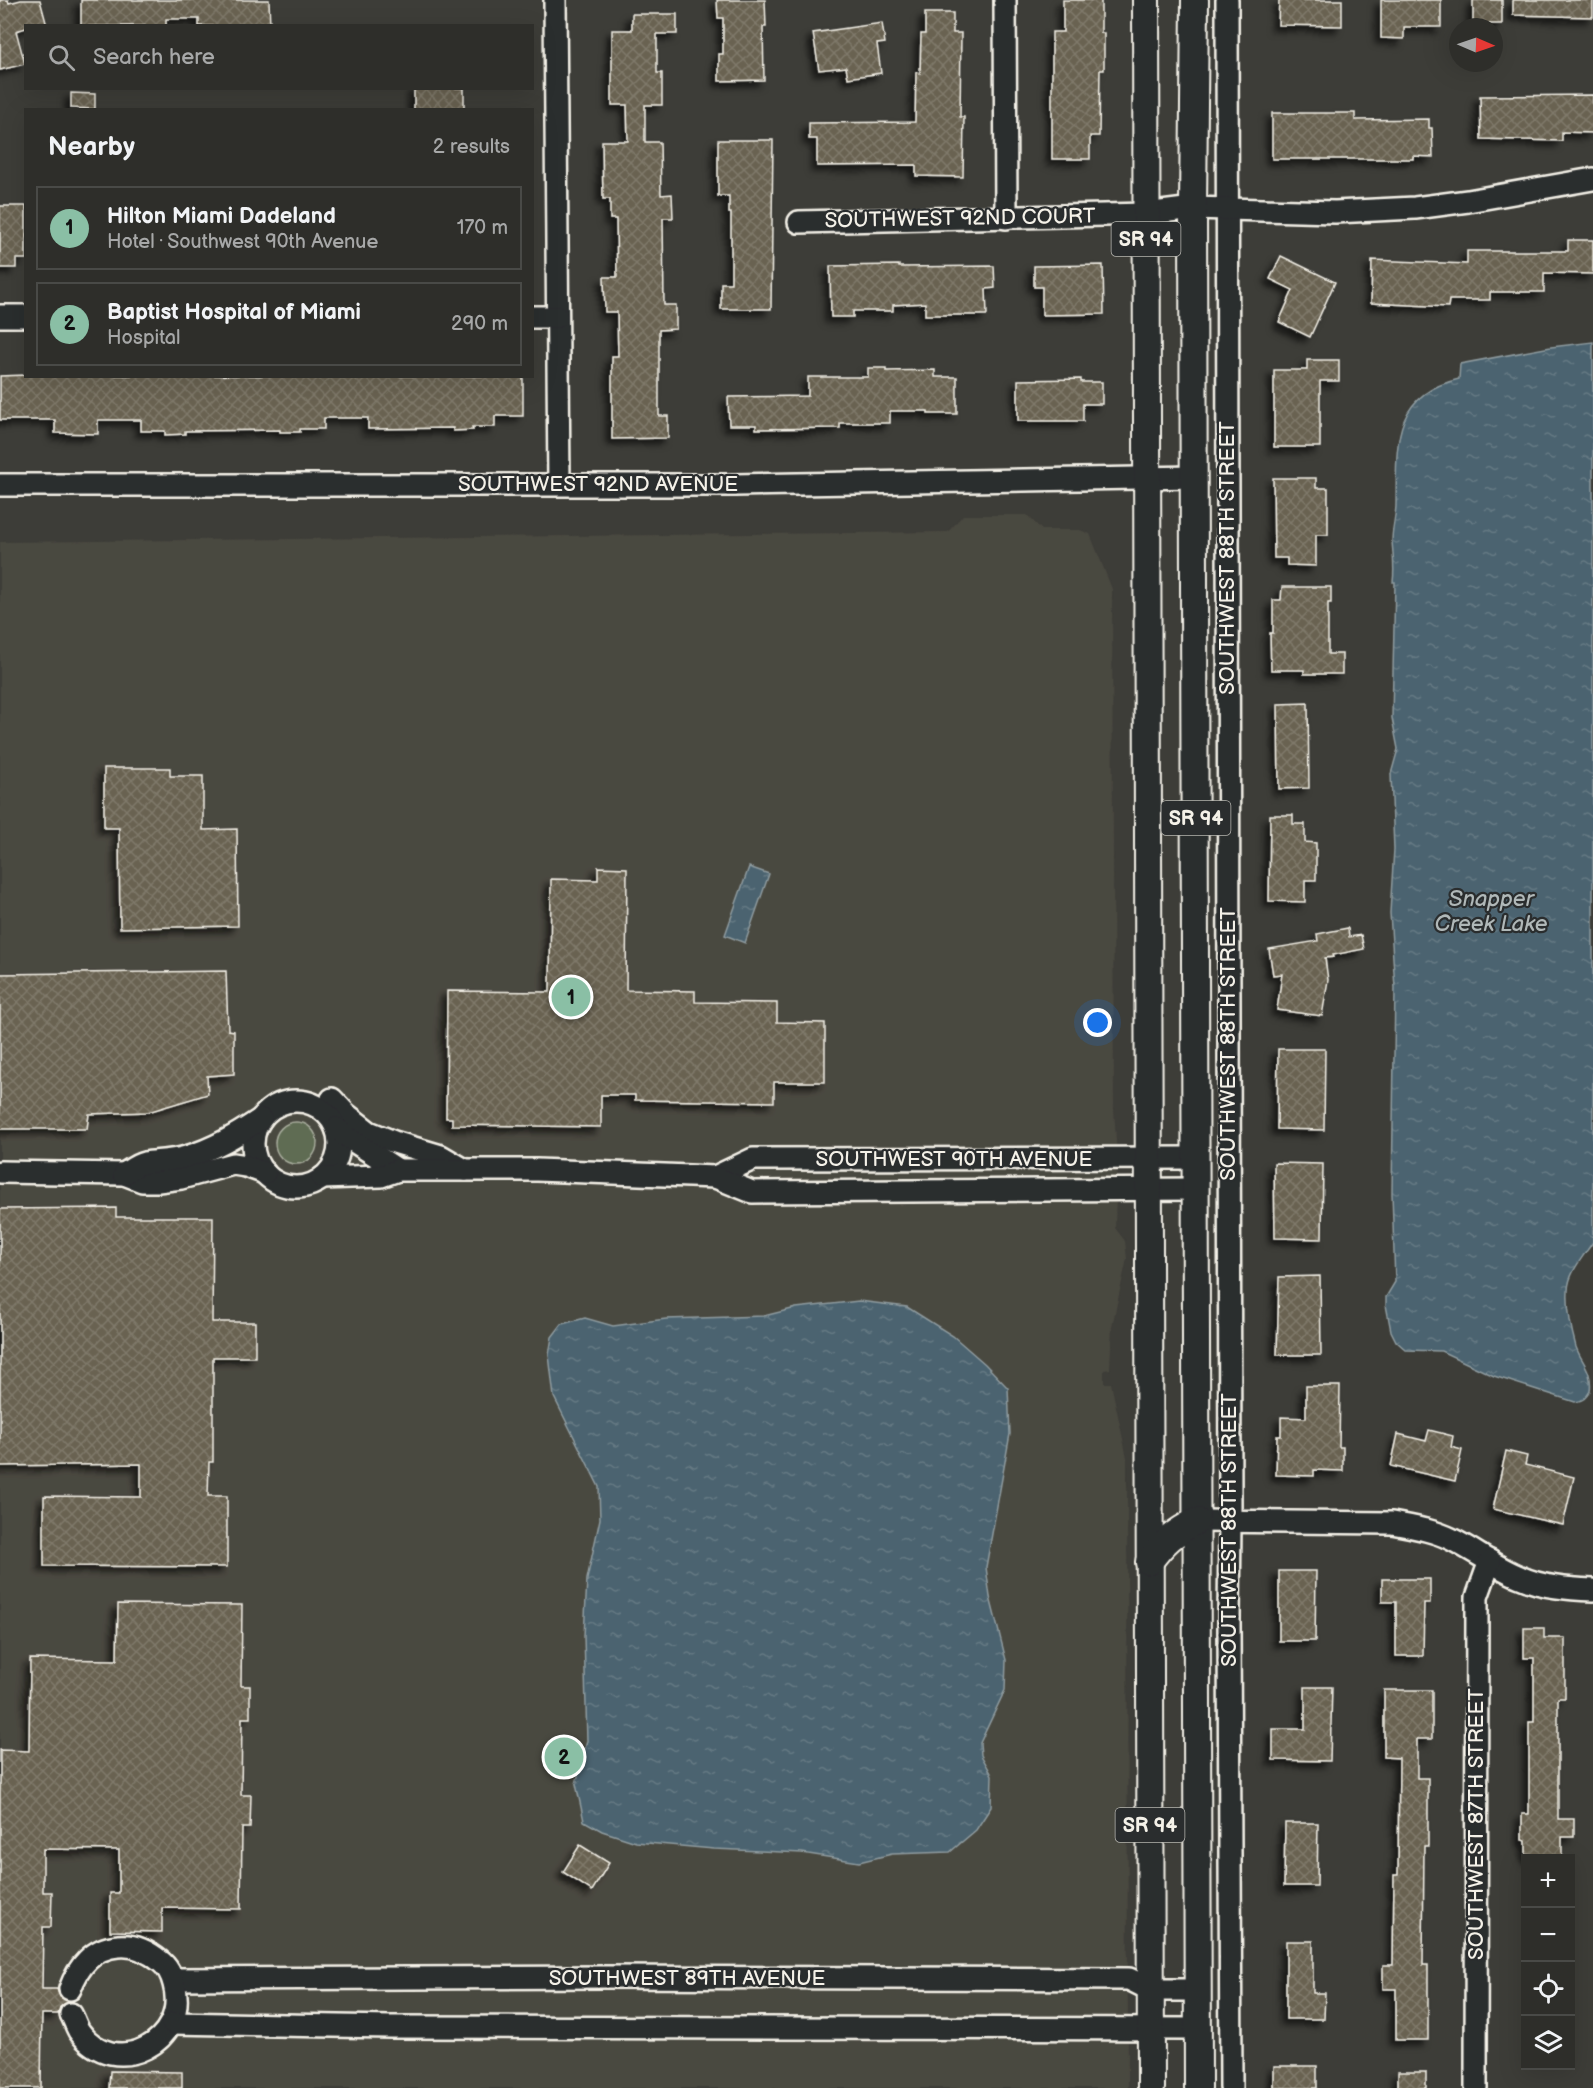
<!DOCTYPE html>
<html lang="en">
<head>
<meta charset="utf-8">
<style>
	:root { --surface:#2e2e2a; --page:#3a3a36; --text:#f1f3f6; --muted:#a7a8a8; --line:#494a47; --accent:#8abfa5 }
	body { margin:0; font-family:"Balsamiq Sans",sans-serif; background:var(--page); color:var(--text) }
	.controls { position:absolute; right:18px; bottom:18px; display:grid; overflow:hidden; border-radius:0px; box-shadow:0 6px 24px #0002 }
	.controls button { width:54px; height:54px; display:grid; place-items:center; padding:0; border:0; border-bottom:2px solid var(--line); background:var(--surface); color:var(--text); font:30px sans-serif }
	.compass { position:absolute; left:1449px; top:18px; width:54px; height:54px; border-radius:50%; background:var(--surface); box-shadow:0 6px 24px #0002; rotate:92deg }
	.you { position:absolute; left:1098px; top:1023px; width:21px; height:21px; margin:-15px; border:4px solid #fff; border-radius:50%; background:#1a73e8; box-shadow:0 0 0 9px #1a73e833 }
	.badge { display:grid; place-items:center; width:39px; height:39px; border-radius:50%; background:var(--accent); color:#111; font-size:20px; font-weight:700 }
	.pin { position:absolute; translate:-50% -50%; border:3px solid #fff; box-shadow:0 2px 6px #0006 }
	.list { margin:0; padding:0; list-style:none }
	h2 { display:flex; justify-content:space-between; align-items:center; height:78px; margin:0; padding:0 24px; font-size:26px }
	h2 small { font-size:20px; font-weight:400; color:var(--muted) }
	.list li { display:grid; grid-template-columns:39px 1fr auto; gap:18px; align-items:center; box-sizing:border-box; height:84px; margin:0 12px 12px; padding:0 12px; border:2px solid var(--line); border-radius:0px }
	.list b { display:block; font-size:22px; white-space:nowrap }
	.list p { margin:0; font-size:20px; white-space:nowrap; color:var(--muted) }
	.list em { font-size:20px; font-style:normal; color:var(--muted) }
	.icon { flex:none; width:33px; height:33px; fill:none; stroke:currentColor; stroke-width:2; stroke-linecap:round; stroke-linejoin:round }
	.map { position:relative; flex:none; width:1593px; height:2088px; overflow:hidden }
	.search { position:absolute; background:var(--surface); box-shadow:0 6px 24px #0002; left:24px; top:24px; width:510px; height:66px; display:flex; align-items:center; gap:15px; box-sizing:border-box; padding:0 21px; border-radius:0px; color:var(--muted); font-size:22px }
	.panel { position:absolute; background:var(--surface); box-shadow:0 6px 24px #0002; left:24px; top:108px; width:510px; height:270px; border-radius:0px }
	.map>svg:first-child { display:block }
	.built { fill:#4a4840 }
	.grass { fill:#5e6c53; stroke:#a9ae9e; stroke-width:1.5 }
	.water { fill:url(#water-ripples); stroke:#8f9ca0; stroke-width:1.5 }
	.building { fill:url(#building-cross-hatch); stroke:#f4f1e8; stroke-width:1.5; filter:url(#shadow) }
	.lines { fill:none; stroke-linecap:round; stroke-linejoin:round }
	.minor-casing { stroke:#f4f1e8; stroke-width:26 }
	.major-casing { stroke:#f4f1e8; stroke-width:30 }
	.minor { stroke:#2a2d2e; stroke-width:21 }
	.major { stroke:#2a2d2e; stroke-width:26 }
	.labels { text-anchor:middle; stroke-width:4.5; stroke-linejoin:round; paint-order:stroke }
	.shield { fill:#2a2d2e; stroke:#b7b6b0; stroke-width:1.5 }
	.shield-label { font-size:20px; font-weight:bold; fill:#f4f1e8 }
	.street-label { font-size:21px; fill:#f4f1e8; stroke:#2a2d2e }
	.water-label { font-size:22px; font-style:italic; fill:#b0b8b8; stroke:#2a2d2e }
</style>
</head>
<body>
<div class="map">
<svg width="1593" height="2088" viewBox="0 0 1593 2088">
	<defs>
		<pattern id="water-ripples" width="26" height="14" patternUnits="userSpaceOnUse" patternTransform="scale(1.5)"><rect width="26" height="14" fill="#4b6370"/><path d="M2 4q2-2 4 0t4 0M15 11q2-2 4 0t4 0" fill="none" stroke="#667a84"/></pattern>
		<pattern id="building-cross-hatch" width="8" height="8" patternUnits="userSpaceOnUse" patternTransform="scale(1.5)"><rect width="8" height="8" fill="#696251"/><path d="M0 0l8 8M0 8l8-8" fill="none" stroke="#7f796a"/></pattern>
		<filter id="shadow"><feDropShadow dx="-5.5" dy="5.5" stdDeviation="3" flood-color="#0009"/></filter>
	</defs>
	<rect width="100%" height="100%" fill="#3d3d38"/>
	<filter id="ink" filterUnits="userSpaceOnUse"><feTurbulence type="fractalNoise" baseFrequency=".0167" numOctaves="2"/><feDisplacementMap in="SourceGraphic" scale="12" xChannelSelector="R" yChannelSelector="G"/><feConvolveMatrix kernelMatrix="1 2 1 2 8 2 1 2 1" color-interpolation-filters="sRGB"/></filter>
	<g filter="url(#ink)">
		<!-- built -->
		<polygon class="built" points="963,515 1027,515 1042,530 1080,530 1090,534 1112,589 1114,1108 1117,1157 1115,1228 1125,1241 1127,1259 1112,1326 1110,1369 1104,1370 1104,1383 1111,1383 1127,1458 1128,2088 0,2088 0,542 948,532"/>
		<!-- grass -->
		<circle class="grass" cx="296" cy="1143" r="21"/>
		<!-- water -->
		<g class="water">
			<path d="M1593,342V1242C1583,1257 1568,1273 1568,1291C1567,1309 1571,1329 1576,1347C1581,1362 1593,1370 1590,1391C1586,1398 1583,1401 1575,1402L1494,1376L1441,1351L1406,1350L1396,1341L1391,1331L1386,1305V1297L1395,1282L1392,1193L1395,988L1390,913L1394,849L1391,774L1398,749L1392,718L1395,582H1393C1395,568 1393,555 1392,541C1392,528 1396,516 1396,504C1397,447 1390,395 1459,379L1460,364L1551,347Z"/>
			<polygon points="749,867 769,874 745,943 725,935"/>
			<polygon points="859,1301 907,1307 953,1336 985,1364 1008,1388 1010,1434 986,1567 990,1597 1006,1660 1005,1690 980,1743 981,1755 992,1775 991,1807 976,1830 950,1852 892,1854 859,1862 802,1853 714,1849 636,1842 602,1831 584,1821 576,1784 587,1741 584,1636 587,1579 600,1519 599,1487 554,1397 549,1355 552,1337 562,1324 585,1318 613,1326 666,1319 764,1316 796,1308"/>
		</g>
		<!-- building -->
		<g class="building">
			<polygon points="0,0 8,0 9,3 21,0 40,0 47,26 26,26 26,28 16,31 25,64 0,70"/>
			<polygon points="81,0 269,0 270,26 199,26 199,19 166,19 166,26 81,26"/>
			<polygon points="717,0 765,0 766,27 763,27 764,80 719,81 719,54 723,54 723,18 718,18"/>
			<polygon points="1063,0 1101,0 1101,33 1104,33 1104,70 1100,70 1099,136 1090,136 1090,159 1052,159 1052,32 1063,32"/>
			<polygon points="1279,0 1342,0 1342,26 1278,25"/>
			<polygon points="1381,0 1441,0 1441,27 1404,27 1404,39 1381,38"/>
			<rect x="1473" y="0" width="29" height="24"/>
			<polygon points="1513,0 1593,0 1593,17 1513,15"/>
			<polygon points="925,13 953,13 953,33 961,33 960,117 964,117 963,177 916,176 916,165 817,166 817,139 809,139 809,123 915,122 916,72 920,73 921,34 925,34"/>
			<polygon points="632,14 677,14 677,34 657,34 657,73 662,73 662,105 645,105 645,142 660,142 661,195 672,194 673,218 663,218 664,305 676,305 676,329 659,330 659,416 668,416 668,438 612,439 612,356 618,356 617,312 605,312 604,277 617,277 616,219 610,219 610,199 603,199 602,141 628,141 627,105 612,105 612,30 632,30"/>
			<polygon points="882,23 885,43 877,44 881,73 848,78 846,67 819,70 813,33"/>
			<rect x="414" y="88" width="50" height="22"/>
			<polygon points="71,93 95,94 95,109 71,108"/>
			<polygon points="1593,95 1593,133 1562,132 1562,141 1481,139 1480,96"/>
			<polygon points="1272,113 1355,113 1355,120 1429,119 1429,128 1432,128 1433,157 1413,156 1413,159 1272,159"/>
			<polygon points="718,140 773,140 771,309 721,309 721,283 731,283 731,213 729,213 729,196 718,196"/>
			<polygon points="0,206 26,206 26,259 16,259 16,268 0,268"/>
			<polygon points="1568,240 1593,240 1593,274 1544,273 1544,292 1490,292 1490,300 1449,300 1448,307 1371,303 1372,260 1467,264 1467,251 1568,251"/>
			<polygon points="1281,256 1335,282 1310,337 1279,322 1293,290 1270,279"/>
			<polygon points="899,265 899,267 994,266 995,288 986,289 987,315 925,315 925,303 893,305 893,311 853,311 853,317 831,317 830,266"/>
			<polygon points="1103,265 1104,314 1042,315 1042,287 1034,287 1034,266"/>
			<polygon points="1307,360 1339,360 1339,381 1320,381 1320,447 1274,447 1274,370 1307,370"/>
			<polygon points="868,368 886,368 886,371 935,370 935,377 957,377 957,414 928,414 928,411 890,411 890,423 840,423 840,428 756,429 756,425 729,425 728,397 808,396 808,377 868,377"/>
			<polygon points="26,375 523,376 523,416 495,416 495,427 472,427 473,430 453,431 453,428 368,429 368,418 324,418 324,429 300,429 300,432 280,432 280,430 185,431 185,434 165,435 165,431 141,431 141,420 98,420 98,434 55,433 55,420 0,420 0,376"/>
			<polygon points="1081,379 1081,382 1102,382 1102,404 1083,404 1083,421 1018,421 1018,380"/>
			<polygon points="1273,478 1316,478 1316,488 1328,488 1328,535 1316,535 1316,566 1287,565 1287,558 1274,558"/>
			<polygon points="1282,587 1331,587 1331,603 1328,603 1328,654 1342,654 1342,674 1304,674 1304,670 1271,670 1270,633 1273,633 1273,600 1281,600"/>
			<polygon points="1308,703 1309,788 1279,789 1278,704"/>
			<polygon points="104,768 170,768 170,776 203,776 203,830 237,829 238,926 120,928 119,828 104,828"/>
			<polygon points="1270,815 1293,815 1293,824 1305,824 1305,842 1316,843 1316,880 1305,880 1305,902 1269,901"/>
			<polygon points="598,867 627,868 626,990 695,991 695,1002 777,1003 777,1022 825,1023 825,1082 774,1082 774,1102 635,1100 635,1095 601,1095 601,1127 452,1125 452,1118 446,1118 447,991 550,992 551,879 598,880"/>
			<polygon points="1348,928 1349,937 1361,935 1364,949 1333,955 1334,957 1325,958 1328,980 1322,1016 1277,1010 1282,974 1273,975 1269,949 1318,941 1317,934"/>
			<polygon points="226,971 228,1030 234,1031 234,1074 207,1076 208,1094 148,1112 89,1114 87,1129 0,1129 0,974"/>
			<polygon points="1278,1049 1325,1049 1324,1130 1277,1129"/>
			<polygon points="1274,1163 1323,1164 1322,1239 1275,1238"/>
			<polygon points="116,1208 116,1217 213,1217 212,1322 255,1322 255,1357 213,1357 213,1462 209,1462 208,1496 227,1496 227,1567 44,1566 44,1496 141,1497 141,1464 0,1466 0,1209"/>
			<polygon points="1320,1276 1321,1355 1277,1355 1279,1277"/>
			<polygon points="1306,1386 1340,1386 1339,1447 1343,1447 1343,1471 1314,1470 1314,1476 1276,1475 1277,1436 1281,1436 1281,1417 1306,1418"/>
			<polygon points="1429,1430 1453,1436 1451,1447 1462,1450 1455,1481 1391,1466 1398,1434 1426,1441"/>
			<polygon points="1506,1451 1527,1456 1525,1465 1574,1477 1563,1525 1493,1509"/>
			<polygon points="1279,1571 1316,1571 1315,1641 1279,1641"/>
			<polygon points="1382,1579 1430,1579 1430,1603 1424,1603 1423,1656 1396,1656 1396,1602 1382,1602"/>
			<polygon points="118,1604 242,1605 241,1686 250,1686 250,1718 242,1718 241,1795 251,1795 250,1828 242,1828 241,1909 162,1908 162,1932 110,1931 110,1893 119,1893 119,1850 43,1849 43,1892 52,1892 51,1927 43,1927 42,1989 57,1989 60,1997 70,2001 60,2007 58,2014 42,2014 41,2088 0,2088 0,1750 29,1751 30,1659 117,1660"/>
			<polygon points="1524,1628 1544,1628 1544,1638 1565,1638 1565,1698 1558,1698 1558,1819 1574,1819 1574,1837 1562,1837 1562,1858 1528,1858 1528,1855 1526,1855 1526,1841 1522,1840 1522,1814 1529,1814 1529,1722 1534,1722 1534,1658 1524,1658"/>
			<polygon points="1305,1687 1332,1687 1330,1761 1273,1760 1273,1729 1305,1729"/>
			<polygon points="1384,1690 1432,1690 1432,1739 1417,1739 1417,1778 1428,1778 1428,1846 1424,1846 1423,1965 1428,1965 1428,2040 1396,2040 1396,1989 1383,1989 1383,1965 1393,1965 1394,1875 1398,1875 1399,1758 1384,1757"/>
			<polygon points="1285,1823 1318,1823 1317,1886 1284,1886"/>
			<polygon points="580,1845 609,1863 592,1891 563,1872"/>
			<polygon points="1286,1941 1313,1941 1313,1993 1325,1993 1324,2019 1286,2019"/>
			<rect x="1274" y="2066" width="43" height="22"/>
			<polygon points="110,2071 182,2072 182,2088 109,2088"/>
			<rect x="1398" y="2072" width="28" height="16"/>
		</g>
		<g class="lines">
			<defs>
				<g id="minor">
					<polyline points="555,0 559,484"/>
					<polyline points="1005,0 1006,218"/>
					<polyline points="1227,0 1230,1521 1229,1620 1231,2088"/>
					<polyline points="799,222 1146,214 1193,208 1335,212 1415,208 1468,201 1593,179"/>
					<polyline points="0,316 26,316"/>
					<polyline points="532,317 557,317"/>
					<polyline points="0,485 735,485 1195,477"/>
					<polyline points="332,1099 346,1114 369,1132 394,1142 441,1156 465,1170"/>
					<circle cx="296" cy="1144" r="43"/>
					<polyline points="336,1128 347,1137 398,1170"/>
					<polyline points="0,1172 124,1174 142,1181 158,1181 181,1178 233,1164 246,1166 265,1173"/>
					<path d="M124,1174C130,1170 138,1164 144,1163C159,1161 172,1161 186,1157C214,1149 237,1135 261,1119"/>
					<polyline points="715,1177 753,1159 1196,1158"/>
					<polyline points="322,1178 381,1176 398,1170 537,1170 715,1177 752,1192 1196,1189"/>
					<path d="M1197,1521L1392,1523C1412,1527 1433,1530 1451,1539C1474,1550 1495,1567 1520,1577C1542,1587 1569,1589 1593,1590"/>
					<polyline points="173,1979 605,1977 1129,1979 1151,1990 1198,1990"/>
					<path d="M70,1989C78,1967 93,1948 118,1946C134,1944 148,1951 160,1961C167,1966 172,1976 174,1984C190,2042 114,2081 79,2031C76,2026 74,2019 71,2014"/>
					<polyline points="172,2023 390,2027 1198,2029"/>
					<polyline points="1476,2088 1477,1597 1490,1561"/>
				</g>
				<g id="major">
					<polyline points="1146,0 1151,2088"/>
					<polyline points="1195,0 1193,208 1198,2088"/>
					<path d="M1149,1562C1164,1541 1175,1532 1197,1521"/>
				</g>
			</defs>
			<!-- minor casing -->
			<use href="#minor" class="minor-casing"/>
			<!-- major casing -->
			<use href="#major" class="major-casing"/>
			<!-- minor -->
			<use href="#minor" class="minor"/>
			<!-- major -->
			<use href="#major" class="major"/>
		</g>
	</g>
	<g class="labels">
		<!-- shield labels -->
		<g class="shield">
			<rect x="1111.5" y="222" width="69" height="34" rx="4.5"/>
			<rect x="1161.5" y="801" width="69" height="34" rx="4.5"/>
			<rect x="1115.5" y="1808" width="69" height="34" rx="4.5"/>
		</g>
		<g class="shield-label">
			<text x="1146" y="246">SR 94</text>
			<text x="1196" y="825">SR 94</text>
			<text x="1150" y="1832">SR 94</text>
		</g>
		<!-- street labels -->
		<g class="street-label">
			<text transform="translate(960 218) rotate(-1)" y="7">SOUTHWEST 92ND COURT</text>
			<text x="598" y="491">SOUTHWEST 92ND AVENUE</text>
			<text transform="translate(1227 558) rotate(-90)" y="7">SOUTHWEST 88TH STREET</text>
			<text transform="translate(1228 1044) rotate(-90)" y="7">SOUTHWEST 88TH STREET</text>
			<text x="954" y="1166">SOUTHWEST 90TH AVENUE</text>
			<text transform="translate(1229 1530) rotate(-90)" y="7">SOUTHWEST 88TH STREET</text>
			<text transform="translate(1476 1824) rotate(-90)" y="7">SOUTHWEST 87TH STREET</text>
			<text x="687" y="1985">SOUTHWEST 89TH AVENUE</text>
		</g>
		<!-- water labels -->
		<g class="water-label">
			<text x="1491" y="906">Snapper<tspan x="1491" dy="25">Creek Lake</tspan></text>
		</g>
	</g>
</svg>
<div class="controls">
<button>+</button>
<button>−</button>
<button><svg class="icon" aria-label="locate" viewBox="0 0 24 24"><circle cx="12" cy="12" r="6"/><path d="M12 2v4M12 18v4M2 12h4M18 12h4"/></svg></button>
<button><svg class="icon" aria-label="layers" viewBox="0 0 24 24"><path d="M12 4l9 5-9 5-9-5zM3 14l9 5 9-5"/></svg></button>
</div>
<svg class="compass" viewBox="-18 -18 36 36"><path d="M0-13l5 13h-10z" fill="#e53935"/><path d="M0 13l5-13h-10z" fill="#a7a8a8"/></svg>
<div class="you"></div>
<div class="pin badge" style="left:571px;top:997px">1</div>
<div class="pin badge" style="left:564px;top:1757px">2</div>
<div class="search"><svg class="icon" aria-label="search" viewBox="0 0 24 24"><circle cx="10" cy="10" r="6"/><path d="M15 15l6 6"/></svg>Search here</div>
<section class="panel">
<h2>Nearby<small>2 results</small></h2>
<ul class="list">
<li><span class="badge">1</span><div><b>Hilton Miami Dadeland</b><p>Hotel · Southwest 90th Avenue</p></div><em>170 m</em></li>
<li><span class="badge">2</span><div><b>Baptist Hospital of Miami</b><p>Hospital</p></div><em>290 m</em></li>
</ul>
</section>
</div>
</body>
</html>
